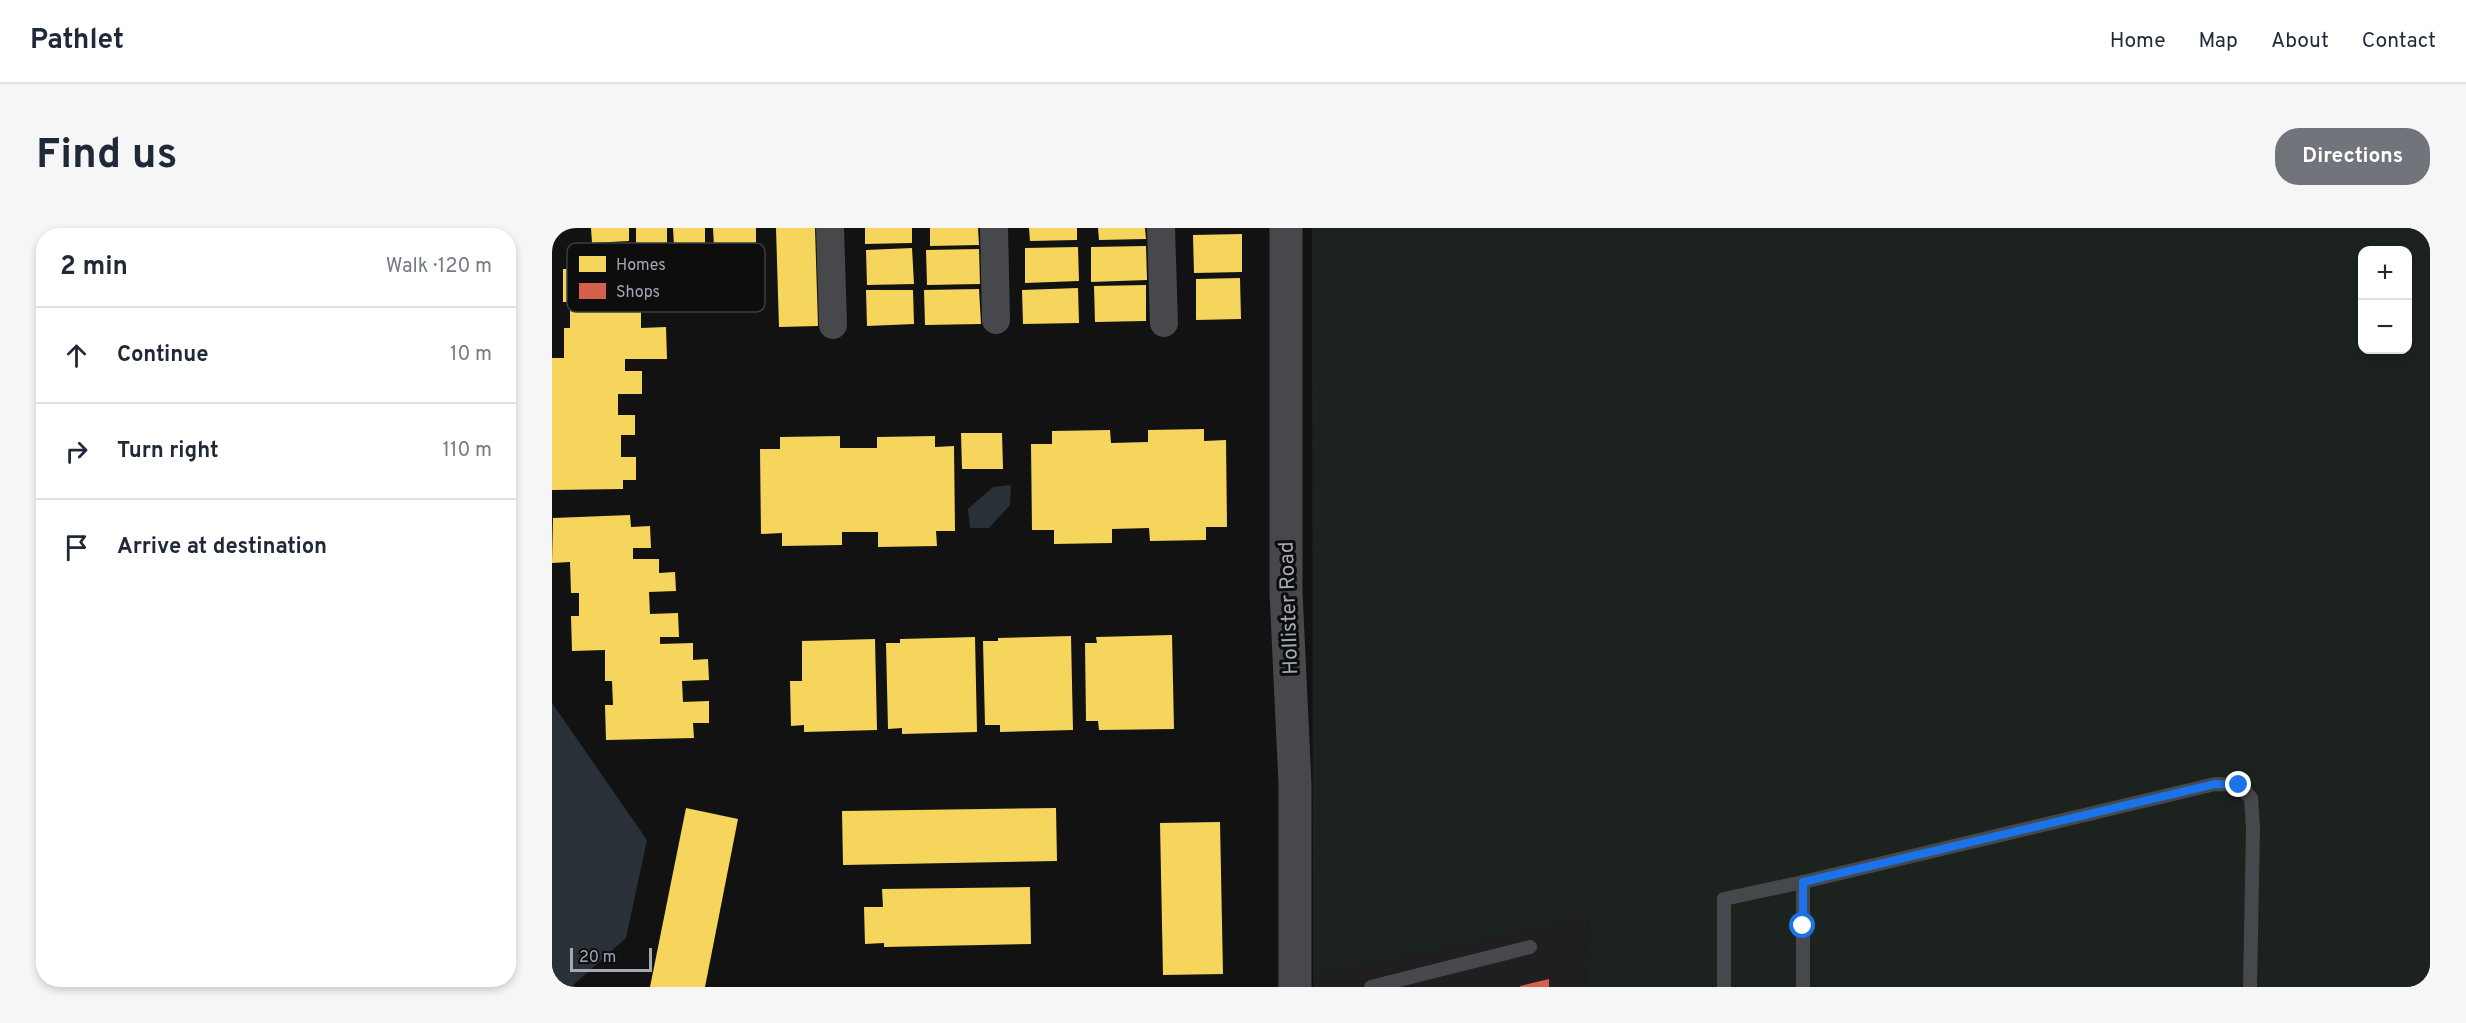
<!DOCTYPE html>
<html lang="en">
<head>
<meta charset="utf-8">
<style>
	:root { --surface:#fff; --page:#f6f6f7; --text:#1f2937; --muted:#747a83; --line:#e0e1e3; --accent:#71747b }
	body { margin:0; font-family:Overpass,sans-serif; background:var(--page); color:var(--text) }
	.controls { position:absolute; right:18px; top:18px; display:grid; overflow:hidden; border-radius:12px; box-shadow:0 3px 9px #0003 }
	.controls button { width:54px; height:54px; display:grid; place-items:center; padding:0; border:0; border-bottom:2px solid var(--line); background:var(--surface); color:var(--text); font:30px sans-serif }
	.scale { position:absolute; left:18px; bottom:15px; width:82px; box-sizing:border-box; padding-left:6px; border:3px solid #a4a8b3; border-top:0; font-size:16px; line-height:21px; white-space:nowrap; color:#a4a8b3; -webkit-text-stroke:4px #0d0d0e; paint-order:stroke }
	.stop { position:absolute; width:18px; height:18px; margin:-14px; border:4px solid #1a73e8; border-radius:50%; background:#fff }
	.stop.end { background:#1a73e8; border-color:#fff; box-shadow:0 2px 6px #0008 }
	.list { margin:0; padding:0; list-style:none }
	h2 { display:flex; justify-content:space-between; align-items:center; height:78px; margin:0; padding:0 24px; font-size:26px }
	h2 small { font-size:20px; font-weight:400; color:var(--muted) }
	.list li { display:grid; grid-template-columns:39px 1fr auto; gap:18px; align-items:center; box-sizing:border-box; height:96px; padding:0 24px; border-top:2px solid var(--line) }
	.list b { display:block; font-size:22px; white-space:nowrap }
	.list em { font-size:20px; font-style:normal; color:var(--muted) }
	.icon { flex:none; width:33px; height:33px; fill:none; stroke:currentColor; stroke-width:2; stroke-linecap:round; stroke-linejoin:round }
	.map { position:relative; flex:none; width:1878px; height:759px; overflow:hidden; border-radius:24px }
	header { display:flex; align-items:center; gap:36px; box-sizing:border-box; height:84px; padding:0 30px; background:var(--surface); border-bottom:2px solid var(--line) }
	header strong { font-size:28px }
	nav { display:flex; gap:33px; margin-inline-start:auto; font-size:21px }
	.intro { display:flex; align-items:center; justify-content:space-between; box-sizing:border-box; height:144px; padding:0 36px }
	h1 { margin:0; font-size:42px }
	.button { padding:15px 27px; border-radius:24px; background:var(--accent); color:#fff; font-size:21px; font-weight:700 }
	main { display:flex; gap:36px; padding:0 36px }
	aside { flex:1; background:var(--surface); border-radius:24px; box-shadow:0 3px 9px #0003 }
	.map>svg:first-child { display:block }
	.built { fill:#1f1f21 }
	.green { fill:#1c231e; fill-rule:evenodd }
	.water { fill:#2a3037 }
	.homes { fill:#f6d55c }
	.shops { fill:#d6604d }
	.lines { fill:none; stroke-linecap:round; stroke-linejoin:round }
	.service { stroke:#47484b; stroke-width:14 }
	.minor { stroke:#47484b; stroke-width:28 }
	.tertiary { stroke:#47484b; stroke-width:33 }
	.route { stroke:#1a73e8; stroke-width:8 }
	.labels { text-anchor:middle; stroke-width:6; stroke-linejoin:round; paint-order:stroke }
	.street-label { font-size:21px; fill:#a4a8b3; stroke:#0d0d0e }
	.key { fill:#0d0d0e; stroke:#3a3c40; stroke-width:1.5 }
	.key-label { font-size:16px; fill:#a4a8b3 }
</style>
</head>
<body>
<header>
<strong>Pathlet</strong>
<nav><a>Home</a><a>Map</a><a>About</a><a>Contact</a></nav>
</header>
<div class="intro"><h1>Find us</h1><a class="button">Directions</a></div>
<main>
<aside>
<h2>2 min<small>Walk · 120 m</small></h2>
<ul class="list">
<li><svg class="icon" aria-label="ahead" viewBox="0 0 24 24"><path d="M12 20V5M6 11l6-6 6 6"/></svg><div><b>Continue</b></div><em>10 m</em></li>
<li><svg class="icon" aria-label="right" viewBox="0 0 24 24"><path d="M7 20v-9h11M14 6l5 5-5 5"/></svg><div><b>Turn right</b></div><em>110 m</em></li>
<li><svg class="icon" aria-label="arrive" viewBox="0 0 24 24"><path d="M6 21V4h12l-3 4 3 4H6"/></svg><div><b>Arrive at destination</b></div></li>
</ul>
</aside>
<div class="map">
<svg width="1878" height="759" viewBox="0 0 1878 759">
	<rect width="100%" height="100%" fill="#121213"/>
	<!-- built -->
	<polygon class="built" points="1036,688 1033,759 761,759 761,748"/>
	<!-- green -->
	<path class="green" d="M760,0H1878V759H1033L1036,689L761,748ZM1810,22H1856V122H1810Z"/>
	<!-- water -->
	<g class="water">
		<polygon points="459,257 458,277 437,300 418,300 416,281 441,259"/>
		<polygon points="0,475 95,612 74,710 19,759 0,759"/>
	</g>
	<!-- homes -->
	<g class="homes">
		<polygon points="39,0 77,0 77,13 40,15"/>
		<polygon points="84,0 115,0 115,16 84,17"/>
		<polygon points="121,0 153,0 153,16 122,17"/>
		<polygon points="161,0 204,0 204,16 162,18"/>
		<polygon points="224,0 263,0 266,98 227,99"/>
		<polygon points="313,0 360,0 360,15 313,16"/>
		<polygon points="378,0 426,0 427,17 378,18"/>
		<polygon points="477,0 525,0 525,12 478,13"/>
		<polygon points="546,0 593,0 594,11 547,12"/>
		<polygon points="690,6 690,44 642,45 641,7"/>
		<polygon points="594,18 595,52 539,54 539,19"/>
		<polygon points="526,19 527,53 473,55 473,20"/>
		<polygon points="360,20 362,56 315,57 314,22"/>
		<polygon points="427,21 428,56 375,57 374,22"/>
		<polygon points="11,41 99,41 99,54 115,54 115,77 89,77 89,100 114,99 115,131 73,131 73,143 90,143 90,166 66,166 66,187 83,187 83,207 69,207 69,229 84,229 84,252 71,252 71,261 0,262 0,130 12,130 12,100 18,100 18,74 11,74"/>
		<polygon points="688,50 689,91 644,92 644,51"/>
		<polygon points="594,57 594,93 543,94 542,58"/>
		<polygon points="526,60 527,95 471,96 470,62"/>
		<polygon points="427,61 429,96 373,97 372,62"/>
		<polygon points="314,62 361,62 362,96 315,98"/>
		<polygon points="652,201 652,213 674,212 675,299 654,299 654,312 598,313 597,300 560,301 560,315 502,316 502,302 480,302 479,216 500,216 500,203 558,202 559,215 596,214 596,202"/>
		<polygon points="409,205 450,205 451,241 410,241"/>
		<polygon points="288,208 288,220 325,220 325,209 383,208 383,219 402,218 403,303 384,303 385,318 326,319 326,304 290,304 290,317 230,318 230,305 209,306 208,221 228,221 228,209"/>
		<polygon points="78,287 79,299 98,298 99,320 81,320 81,331 107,331 107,345 123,344 124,363 97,364 98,386 126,385 127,409 108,409 108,416 141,415 141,432 156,431 157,452 130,453 131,474 157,473 157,495 141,495 142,510 54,512 53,477 61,477 60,453 53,453 53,422 20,423 19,388 27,388 27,365 19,365 18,334 0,335 1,290"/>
		<polygon points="620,407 622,501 547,502 546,493 534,493 533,415 545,415 544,409"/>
		<polygon points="519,408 521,502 448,504 448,497 433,497 431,413 446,413 446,410"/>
		<polygon points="423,409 425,504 350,506 350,500 336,501 334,415 348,415 348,411"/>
		<polygon points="323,411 325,502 252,504 252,497 239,498 238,453 250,453 250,413"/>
		<polygon points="134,580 186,591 153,759 98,759"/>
		<polygon points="504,580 505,633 291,637 290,583"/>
		<polygon points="668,594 671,746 611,747 608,595"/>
		<polygon points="478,659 479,716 332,719 332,715 313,716 312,679 331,679 330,661"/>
	</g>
	<!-- shops -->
	<polygon class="shops" points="997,751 997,759 968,759 968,758"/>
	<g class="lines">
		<!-- service -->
		<g class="service">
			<polyline points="819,759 978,719"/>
			<polyline points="1172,759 1172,671 1251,654"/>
			<polyline points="1251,759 1251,654 1663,556 1687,557 1699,570 1701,600 1698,759"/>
		</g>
		<!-- minor -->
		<g class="minor">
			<polyline points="278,0 281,97"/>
			<polyline points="442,0 444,92"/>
			<polyline points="609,0 612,95"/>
		</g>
		<!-- tertiary -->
		<polyline class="tertiary" points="734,0 734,364 743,556 743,759"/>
	</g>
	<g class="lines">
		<!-- route -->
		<polyline class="route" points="1251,698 1251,654 1663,556 1687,557"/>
	</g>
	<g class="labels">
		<!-- street labels -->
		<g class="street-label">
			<text transform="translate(736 380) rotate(-92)" y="7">Hollister Road</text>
		</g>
	</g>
	<!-- legend -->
	<rect x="15" y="15" width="198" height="69" rx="9" class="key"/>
	<rect x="27" y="28" width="27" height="16" fill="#f6d55c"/>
	<rect x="27" y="55" width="27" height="16" fill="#d6604d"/>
	<g class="key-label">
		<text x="64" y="42">Homes</text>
		<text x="64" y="69">Shops</text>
	</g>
</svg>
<div class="controls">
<button>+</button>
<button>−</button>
</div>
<div class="scale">20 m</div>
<div class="stop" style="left:1251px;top:698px"></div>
<div class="stop end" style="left:1687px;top:557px"></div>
</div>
</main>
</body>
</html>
